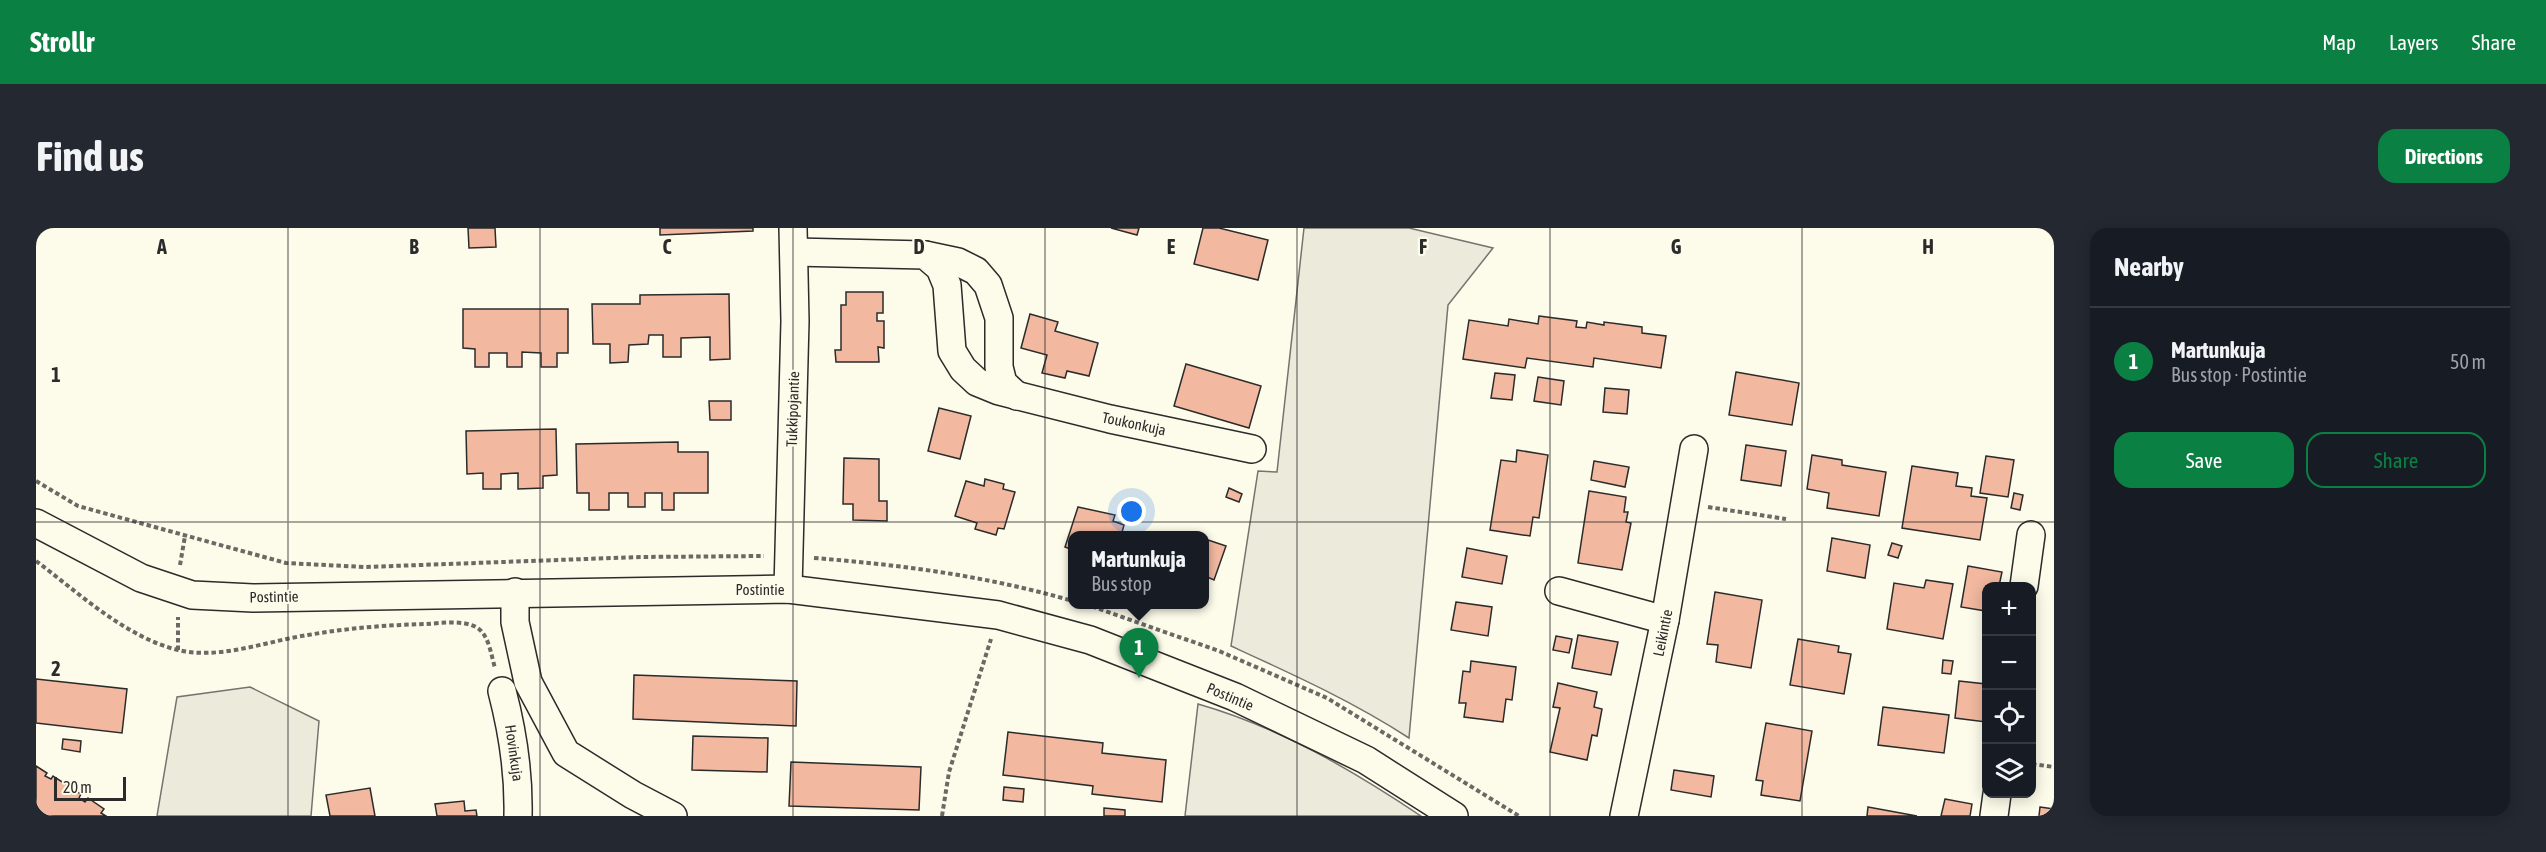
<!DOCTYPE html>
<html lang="en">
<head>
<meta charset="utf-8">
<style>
	:root { --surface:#171b24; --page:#242831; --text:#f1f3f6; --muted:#9ea1a6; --line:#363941; --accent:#0b8043 }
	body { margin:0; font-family:"Asap Condensed",sans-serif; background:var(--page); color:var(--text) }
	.controls { position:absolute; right:18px; bottom:18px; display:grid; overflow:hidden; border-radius:12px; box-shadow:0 3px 15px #0003 }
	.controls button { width:54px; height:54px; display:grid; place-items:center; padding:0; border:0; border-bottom:2px solid var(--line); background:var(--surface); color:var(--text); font:30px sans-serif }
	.scale { position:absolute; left:18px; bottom:15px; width:72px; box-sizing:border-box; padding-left:6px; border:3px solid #2b2b2b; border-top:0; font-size:16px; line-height:21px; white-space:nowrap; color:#2b2b2b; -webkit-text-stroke:4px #fdfbea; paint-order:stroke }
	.you { position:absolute; left:1096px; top:284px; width:21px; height:21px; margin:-15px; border:4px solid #fff; border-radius:50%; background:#1a73e8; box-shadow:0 0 0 9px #1a73e833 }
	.badge { display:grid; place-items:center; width:39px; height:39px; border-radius:50%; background:var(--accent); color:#fff; font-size:20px; font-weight:700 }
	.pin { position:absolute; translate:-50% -50px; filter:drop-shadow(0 2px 3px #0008) }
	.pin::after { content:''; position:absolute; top:32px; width:21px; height:18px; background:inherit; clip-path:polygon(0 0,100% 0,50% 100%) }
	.popup { position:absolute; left:1032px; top:303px; width:141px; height:78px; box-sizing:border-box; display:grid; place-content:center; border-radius:12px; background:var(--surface); filter:drop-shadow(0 2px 4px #0005); font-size:20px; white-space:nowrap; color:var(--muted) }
	.popup b { font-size:22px; color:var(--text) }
	.popup::after { content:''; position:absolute; left:50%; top:100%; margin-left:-12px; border:12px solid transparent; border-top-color:var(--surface) }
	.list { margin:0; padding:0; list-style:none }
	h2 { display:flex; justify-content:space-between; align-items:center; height:78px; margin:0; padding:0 24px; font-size:26px }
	h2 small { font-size:20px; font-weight:400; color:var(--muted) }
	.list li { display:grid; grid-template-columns:39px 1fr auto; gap:18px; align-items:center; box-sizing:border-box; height:108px; padding:0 24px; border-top:2px solid var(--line) }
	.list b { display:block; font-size:22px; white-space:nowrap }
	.list p { margin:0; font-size:20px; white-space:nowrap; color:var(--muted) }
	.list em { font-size:20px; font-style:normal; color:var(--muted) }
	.actions { display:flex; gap:12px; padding:18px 24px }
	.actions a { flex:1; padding:14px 0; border:2px solid var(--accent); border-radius:18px; text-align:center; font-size:21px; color:var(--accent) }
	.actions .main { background:var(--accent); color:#fff }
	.icon { flex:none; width:33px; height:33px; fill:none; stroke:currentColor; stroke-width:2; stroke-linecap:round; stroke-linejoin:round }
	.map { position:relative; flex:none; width:2018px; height:588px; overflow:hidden; border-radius:18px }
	header { display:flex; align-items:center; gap:36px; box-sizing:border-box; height:84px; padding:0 30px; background:var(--accent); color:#fff }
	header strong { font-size:28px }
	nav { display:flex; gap:33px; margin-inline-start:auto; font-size:21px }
	.intro { display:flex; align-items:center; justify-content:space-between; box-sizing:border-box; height:144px; padding:0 36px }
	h1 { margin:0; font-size:42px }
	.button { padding:15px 27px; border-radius:18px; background:var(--accent); color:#fff; font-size:21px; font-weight:700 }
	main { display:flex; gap:36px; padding:0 36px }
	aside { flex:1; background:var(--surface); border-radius:18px; box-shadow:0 3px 15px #0003 }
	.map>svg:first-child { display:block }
	.green { fill:#ecebdb; stroke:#74746e; stroke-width:1.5 }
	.building { fill:#f2b8a0; stroke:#2b2b2b; stroke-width:1.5 }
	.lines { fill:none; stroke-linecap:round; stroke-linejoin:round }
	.minor-casing { stroke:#2b2b2b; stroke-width:30 }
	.path { stroke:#6a6964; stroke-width:4; stroke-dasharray:4.5 3; stroke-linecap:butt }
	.minor { stroke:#fdfbea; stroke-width:27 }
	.grid { fill:none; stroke:#2b2b2b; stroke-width:1.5; stroke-opacity:0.55 }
	.labels { text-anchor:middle; stroke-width:4.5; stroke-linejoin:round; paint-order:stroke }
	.street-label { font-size:15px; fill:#2b2b2b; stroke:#fdfbea }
	.grid-label { font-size:20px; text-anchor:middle; font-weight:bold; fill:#2b2b2b; stroke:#fdfbea; stroke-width:4.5; stroke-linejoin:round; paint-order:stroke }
</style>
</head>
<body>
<header>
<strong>Strollr</strong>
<nav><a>Map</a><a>Layers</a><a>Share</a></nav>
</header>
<div class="intro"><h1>Find us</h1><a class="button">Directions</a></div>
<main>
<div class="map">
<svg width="2018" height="588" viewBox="0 0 2018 588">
	<rect width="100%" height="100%" fill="#fdfbea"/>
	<!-- green -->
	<g class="green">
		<path d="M1268,0H1373L1457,20L1412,77L1373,510C1316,473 1256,446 1195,418L1222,243L1241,244Z"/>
		<polygon points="214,459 283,493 275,588 121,588 141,469"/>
		<path d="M1162,476C1243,499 1316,542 1385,588H1149Z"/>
	</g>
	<!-- building -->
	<g class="building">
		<polygon points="432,0 459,0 460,19 433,20"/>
		<polygon points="624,0 717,0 717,3 624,7"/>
		<polygon points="1075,0 1103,0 1101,7"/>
		<polygon points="1167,0 1183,0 1232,12 1222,52 1158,36"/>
		<polygon points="810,64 847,64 847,85 841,85 841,93 848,93 848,120 842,119 843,134 800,134 799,122 805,122 805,77 810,77"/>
		<polygon points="693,66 694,131 674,132 674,109 645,110 645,129 627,129 627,107 613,107 612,116 593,117 592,134 574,135 574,116 557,116 556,76 604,76 604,67"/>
		<polygon points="427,81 532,81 532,125 521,125 521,139 505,139 505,125 486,124 486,139 471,139 471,125 453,125 453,139 439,139 439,121 427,120"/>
		<polygon points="994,86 1022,94 1019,103 1062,115 1053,148 1031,143 1029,150 1006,145 1011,127 985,120"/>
		<polygon points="1503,88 1541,93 1540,99 1550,100 1551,94 1568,97 1568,94 1606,99 1606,105 1630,108 1625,140 1558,130 1557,139 1491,130 1489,140 1427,131 1433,92 1472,98 1473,91 1502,96"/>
		<polygon points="1150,136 1225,158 1213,200 1138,178"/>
		<polygon points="1700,144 1763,155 1756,197 1693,187"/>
		<polygon points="1459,145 1479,147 1476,172 1455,170"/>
		<polygon points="1502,149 1528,153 1525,177 1498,173"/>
		<polygon points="1569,160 1593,162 1591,186 1567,184"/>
		<polygon points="673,173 695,173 695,192 674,192"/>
		<polygon points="903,180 935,188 924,231 892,223"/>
		<polygon points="520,201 521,247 507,248 507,260 482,261 482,245 465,246 465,261 447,261 447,245 431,246 430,203"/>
		<polygon points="642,214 642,224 672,224 672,265 638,265 638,282 626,282 626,265 609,265 609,279 592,279 592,265 573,265 573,282 553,282 553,265 541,265 540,216"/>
		<polygon points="1710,217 1750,223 1745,258 1705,252"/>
		<polygon points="1481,222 1512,227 1503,290 1497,289 1494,308 1454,302 1465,232 1480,234"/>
		<polygon points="1776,227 1806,232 1806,237 1850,244 1843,288 1791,280 1793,265 1771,261"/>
		<polygon points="1950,228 1978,232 1972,269 1944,265"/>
		<polygon points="808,230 843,231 843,273 851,273 851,293 817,292 817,276 807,276"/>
		<polygon points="1558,233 1593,239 1589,259 1555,252"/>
		<polygon points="1876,238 1922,245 1920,258 1936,260 1935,268 1951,270 1944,312 1866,300"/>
		<polygon points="949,251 968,256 967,261 979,264 968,301 962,300 960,307 939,301 941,295 919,288 930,253 948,258"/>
		<polygon points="1193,260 1206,266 1203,274 1190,269"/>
		<polygon points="1553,263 1590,269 1588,284 1592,284 1590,294 1595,295 1586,342 1542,335"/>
		<polygon points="1978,265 1987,267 1984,282 1975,280"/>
		<polygon points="1042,279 1079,287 1077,293 1088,297 1085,308 1037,308 1037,322 1029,319"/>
		<polygon points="1796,310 1834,317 1829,350 1791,343"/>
		<polygon points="1169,311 1190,318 1178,352 1169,348"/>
		<polygon points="1856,315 1866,318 1862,330 1852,327"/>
		<polygon points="1431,320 1471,328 1466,356 1426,349"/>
		<polygon points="1932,338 1966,344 1963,358 1950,358 1950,383 1925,379"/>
		<polygon points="1890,352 1917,356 1907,411 1851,401 1858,355 1888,360"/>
		<polygon points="1679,364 1726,372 1715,440 1680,434 1682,417 1671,416"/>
		<polygon points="1420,374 1456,379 1452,408 1415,402"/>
		<polygon points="1542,407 1582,414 1575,447 1536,440"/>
		<polygon points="1520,408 1536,411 1533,425 1517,422"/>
		<polygon points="1762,411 1803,418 1802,424 1815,426 1808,466 1754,457"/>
		<polygon points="1907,432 1917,433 1915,446 1906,445"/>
		<polygon points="1435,433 1480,439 1476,472 1470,471 1467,494 1428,489 1430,475 1423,475 1427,443 1434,444"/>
		<polygon points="598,447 761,453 760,498 597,491"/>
		<polygon points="0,451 91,461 86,505 0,495"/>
		<polygon points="1923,453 1950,456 1950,494 1919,490"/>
		<polygon points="1522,455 1561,464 1558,479 1566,481 1561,508 1556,507 1551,532 1514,524 1524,480 1517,479"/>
		<polygon points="1847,479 1913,487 1908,525 1842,517"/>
		<polygon points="1730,495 1776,503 1764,573 1725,567 1727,553 1720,552"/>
		<polygon points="972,504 1067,515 1066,525 1130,532 1126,574 1056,566 1057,558 967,547"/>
		<polygon points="657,508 732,510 731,544 656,542"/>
		<polygon points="27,511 45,513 44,524 26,521"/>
		<polygon points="755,534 885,539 883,582 753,578"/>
		<polygon points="0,538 11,545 9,548 15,551 17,548 45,566 43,570 49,574 52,570 68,581 65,585 70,588 0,588"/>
		<polygon points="1638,542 1678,548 1675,569 1635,562"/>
		<polygon points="968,559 988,561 987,574 967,572"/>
		<polygon points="334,560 339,588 294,588 290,567"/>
		<polygon points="1909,571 1936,576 1934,588 1905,588"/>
		<polygon points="428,573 429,583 440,582 441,588 401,588 399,576"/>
		<polygon points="1832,579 1881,588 1831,588"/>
		<polygon points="2004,579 2018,581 2018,588 2003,588"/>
		<polygon points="1068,580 1089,582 1089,588 1068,588"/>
	</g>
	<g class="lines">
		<defs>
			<g id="minor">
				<polyline points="758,24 889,27 904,40 911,57 916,123 927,141 941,154 963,163 1074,191 1216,221"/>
				<polyline points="889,27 922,34 940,43 952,57 963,90 963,139 967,155 981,168"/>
				<polyline points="0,295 105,350 156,367 217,370 752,361 962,387 1054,412 1199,469 1330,532 1418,588"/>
				<polyline points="1988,358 1995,307"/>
				<polyline points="752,361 759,93 757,0"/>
				<polyline points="1523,363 1629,392"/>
				<polyline points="479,364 479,394 492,454 530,525 597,567 637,588"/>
				<path d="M466,463C477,505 483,544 482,588"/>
				<polyline points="1588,588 1629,392 1658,221"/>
				<polyline points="1958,588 1961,566"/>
			</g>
		</defs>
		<!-- minor casing -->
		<use href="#minor" class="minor-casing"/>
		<!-- path -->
		<g class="path">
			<polyline points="0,253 42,278 250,335 329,339 604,329 728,328"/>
			<polyline points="1672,279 1750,291"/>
			<path d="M778,330C867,337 950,348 1037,373"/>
			<path d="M0,333C43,365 89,409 142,422C184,432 231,413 272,407C312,400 351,397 390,396C405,395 427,392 440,399C453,406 455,427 459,440"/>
			<polyline points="144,337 149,308"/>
			<polyline points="1049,376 1183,423 1291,470 1483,588"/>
			<polyline points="142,422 142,389"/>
			<polyline points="1996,536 2018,539"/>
			<polyline points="906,588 913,544 955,411"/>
		</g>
		<!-- minor -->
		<use href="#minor" class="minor"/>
	</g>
	<!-- grid -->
	<path class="grid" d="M252,0V588M504,0V588M757,0V588M1009,0V588M1261,0V588M1514,0V588M1766,0V588M0,294H2018"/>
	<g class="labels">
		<!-- street labels -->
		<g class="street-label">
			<text transform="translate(757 181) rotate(-88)" y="5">Tukkipojantie</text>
			<text transform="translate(1098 196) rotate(12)" y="5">Toukonkuja</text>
			<text x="724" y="367">Postintie</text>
			<text transform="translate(238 369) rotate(-1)" y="5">Postintie</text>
			<text transform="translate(1627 405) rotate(-79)" y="5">Leikintie</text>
			<text transform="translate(1194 469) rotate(23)" y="5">Postintie</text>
			<text transform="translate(478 525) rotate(82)" y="5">Hovinkuja</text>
		</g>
	</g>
	<g class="grid-label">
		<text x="126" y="26">A</text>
		<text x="378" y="26">B</text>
		<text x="631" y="26">C</text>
		<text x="883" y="26">D</text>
		<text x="1135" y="26">E</text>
		<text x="1387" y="26">F</text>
		<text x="1640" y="26">G</text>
		<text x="1892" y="26">H</text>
		<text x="20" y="154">1</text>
		<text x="20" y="448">2</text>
	</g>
</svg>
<div class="controls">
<button>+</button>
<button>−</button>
<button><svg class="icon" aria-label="locate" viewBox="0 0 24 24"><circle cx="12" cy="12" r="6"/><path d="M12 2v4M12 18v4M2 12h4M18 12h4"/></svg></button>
<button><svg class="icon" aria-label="layers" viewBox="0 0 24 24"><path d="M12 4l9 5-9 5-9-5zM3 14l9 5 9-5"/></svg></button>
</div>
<div class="scale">20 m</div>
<div class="you"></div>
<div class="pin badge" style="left:1103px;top:450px">1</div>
<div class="popup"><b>Martunkuja</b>Bus stop</div>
</div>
<aside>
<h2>Nearby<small></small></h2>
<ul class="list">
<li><span class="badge">1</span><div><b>Martunkuja</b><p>Bus stop · Postintie</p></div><em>50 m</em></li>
</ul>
<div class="actions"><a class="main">Save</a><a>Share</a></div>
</aside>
</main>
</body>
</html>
